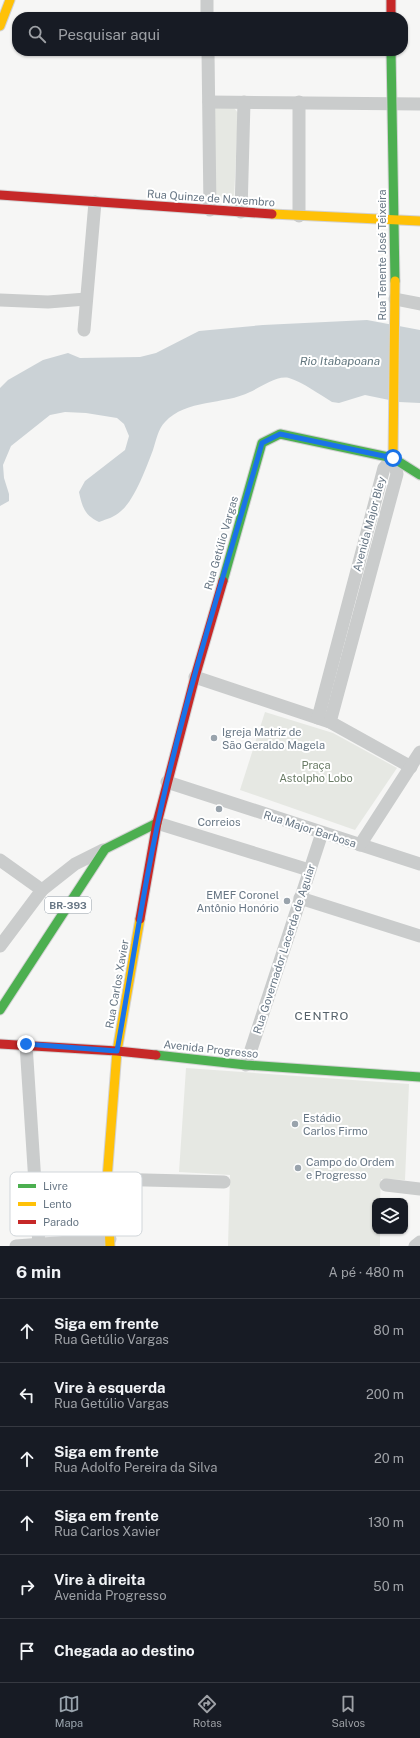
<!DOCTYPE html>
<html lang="pt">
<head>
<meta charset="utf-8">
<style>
	:root { --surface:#171b24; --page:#20242c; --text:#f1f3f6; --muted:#9ea1a6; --line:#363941; --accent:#99a3ac }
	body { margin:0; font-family:"Public Sans",sans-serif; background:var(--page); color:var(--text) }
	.controls { position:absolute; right:12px; bottom:12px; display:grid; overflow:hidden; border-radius:8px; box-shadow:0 1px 3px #0004 }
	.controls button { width:36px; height:36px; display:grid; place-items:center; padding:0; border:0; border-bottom:1px solid var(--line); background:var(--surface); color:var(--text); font:20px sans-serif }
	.stop { position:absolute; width:12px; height:12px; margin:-9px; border:3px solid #1a73e8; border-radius:50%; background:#fff }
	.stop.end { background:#1a73e8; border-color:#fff; box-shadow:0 1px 4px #0008 }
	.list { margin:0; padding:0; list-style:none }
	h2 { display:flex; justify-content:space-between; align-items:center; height:52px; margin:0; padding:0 16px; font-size:17px }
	h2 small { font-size:13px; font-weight:400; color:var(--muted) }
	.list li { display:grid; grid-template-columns:26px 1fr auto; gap:12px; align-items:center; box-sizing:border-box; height:64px; padding:0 16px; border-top:1px solid var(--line) }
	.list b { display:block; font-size:15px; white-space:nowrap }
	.list p { margin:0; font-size:13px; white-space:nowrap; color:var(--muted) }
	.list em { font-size:13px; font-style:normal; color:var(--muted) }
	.icon { flex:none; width:22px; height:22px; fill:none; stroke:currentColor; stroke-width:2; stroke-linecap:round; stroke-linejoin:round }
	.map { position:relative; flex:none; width:420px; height:1246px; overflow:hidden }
	.search { position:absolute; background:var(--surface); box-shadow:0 1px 3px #0004; left:12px; right:12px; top:12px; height:44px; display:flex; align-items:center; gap:10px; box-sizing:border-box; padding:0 14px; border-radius:16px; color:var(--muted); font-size:15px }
	.sheet { height:436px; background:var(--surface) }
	nav { display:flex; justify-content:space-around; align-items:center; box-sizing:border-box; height:56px; border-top:1px solid var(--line); background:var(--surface); font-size:11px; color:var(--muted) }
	nav a { display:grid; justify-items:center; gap:2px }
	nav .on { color:var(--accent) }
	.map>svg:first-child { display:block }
	.green { fill:#e6e8e3 }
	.water { fill:#cbd2d6 }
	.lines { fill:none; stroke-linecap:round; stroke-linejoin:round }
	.fast-casing { stroke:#d2d2d3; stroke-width:11 }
	.slow-casing { stroke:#d2d2d3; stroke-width:11 }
	.jam-casing { stroke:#d2d2d3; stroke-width:11 }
	.street { stroke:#cacccc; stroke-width:13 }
	.fast { stroke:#4caf50; stroke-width:9 }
	.slow { stroke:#ffc107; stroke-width:9 }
	.jam { stroke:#c62828; stroke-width:9 }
	.route { stroke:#1a73e8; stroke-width:5 }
	.poi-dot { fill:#99a3ac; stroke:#fff; stroke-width:1.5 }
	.labels { text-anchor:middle; stroke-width:4; stroke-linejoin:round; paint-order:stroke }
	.shield { fill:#fff; stroke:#959fa9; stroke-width:1 }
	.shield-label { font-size:10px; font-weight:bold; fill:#677684 }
	.street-label { font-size:11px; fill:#677684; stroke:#fff }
	.poi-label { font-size:11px; fill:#677684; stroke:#fff; text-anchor:start }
	.park-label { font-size:11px; fill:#697b65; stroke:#fff }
	.water-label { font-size:12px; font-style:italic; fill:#63777f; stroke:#fff }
	.neighbourhood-label { font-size:12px; letter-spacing:1px; fill:#546069; stroke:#fff }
	.key { fill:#fff; stroke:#d1d6da; stroke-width:1 }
	.key-label { font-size:11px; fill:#677684 }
</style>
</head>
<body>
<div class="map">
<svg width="420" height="1246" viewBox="0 0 420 1246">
	<rect width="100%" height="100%" fill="#f6f6f5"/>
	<!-- green -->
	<g class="green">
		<polygon points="215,107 234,108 238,113 234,198 232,200 215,200 214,111"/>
		<polygon points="265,712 333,733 397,768 355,830 240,790"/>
		<polygon points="186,1068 409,1084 405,1180 381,1179 380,1201 375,1201 375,1231 380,1231 380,1246 228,1246 230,1175 179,1172"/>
	</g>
	<!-- water -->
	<path class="water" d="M367,320L420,330V403L399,402L365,395L339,403L332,402C320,395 303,382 289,378C277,375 261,387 250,392C224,405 186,399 165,422C158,429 156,441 153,450C147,466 134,501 121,511C115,517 107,519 99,522C84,515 82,506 79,492L85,481L125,450L129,436L124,424L117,418L86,413L65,412L50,415L11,446L3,465L4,478L9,494V501L0,506V388L8,380L43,360L68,353L80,358L140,357L156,353L199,331L263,325Z"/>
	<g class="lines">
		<defs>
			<g id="fast">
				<polyline points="391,51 395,281"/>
				<polyline points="223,581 262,443 280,434 393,458 420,475"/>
				<polyline points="0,1010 105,849 157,823"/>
				<polyline points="156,1055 246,1065 420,1077"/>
			</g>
			<g id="slow">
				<polyline points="0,26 10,0"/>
				<polyline points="272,214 420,221"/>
				<polyline points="393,458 395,281"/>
				<polyline points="110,1246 107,1179 117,1051 140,919"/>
			</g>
			<g id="jam">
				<polyline points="391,0 391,17"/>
				<polyline points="0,195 272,214"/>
				<polyline points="140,919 157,823 195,677 223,581"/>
				<polyline points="0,1044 117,1051 156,1055"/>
			</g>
		</defs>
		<!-- fast casing -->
		<use href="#fast" class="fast-casing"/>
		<!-- slow casing -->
		<use href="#slow" class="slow-casing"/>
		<!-- jam casing -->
		<use href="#jam" class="jam-casing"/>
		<!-- street -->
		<g class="street">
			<polyline points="207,0 207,17"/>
			<polyline points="208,51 210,210"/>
			<polyline points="209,102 420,104"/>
			<polyline points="241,212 244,102"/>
			<polyline points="299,216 299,102"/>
			<polyline points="395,299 420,304"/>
			<polyline points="0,300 48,302 86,299"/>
			<polyline points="84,330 95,202"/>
			<polyline points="195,677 330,722 411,767"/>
			<polyline points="318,718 384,468 393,458"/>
			<polyline points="330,722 397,474 393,458"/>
			<polyline points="167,782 420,864"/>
			<polyline points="157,823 309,870"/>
			<polyline points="360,845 420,752"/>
			<polyline points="0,860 42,890"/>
			<polyline points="300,898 420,936"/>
			<polyline points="0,946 42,890 75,864 103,850"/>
			<polyline points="26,1044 39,1245"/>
			<polyline points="246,1065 322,833"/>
			<polyline points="107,1179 224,1182"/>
			<polyline points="386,1185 420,1189"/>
			<polyline points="16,1246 110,1239"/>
			<polyline points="415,1246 420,1242"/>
		</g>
		<!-- fast -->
		<use href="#fast" class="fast"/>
		<!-- slow -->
		<use href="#slow" class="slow"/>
		<!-- jam -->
		<use href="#jam" class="jam"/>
	</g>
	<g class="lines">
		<!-- route -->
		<path class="route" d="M26,1044L117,1051C133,962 146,870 167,782C194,668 230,556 262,443L280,434L393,458"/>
	</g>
	<!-- markers -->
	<g class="poi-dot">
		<circle cx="214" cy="738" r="4"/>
		<circle cx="219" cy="809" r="4"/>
		<circle cx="287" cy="901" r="4"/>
		<circle cx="295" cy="1124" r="4"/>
		<circle cx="298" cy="1168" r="4"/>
	</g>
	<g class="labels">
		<!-- shield labels -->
		<rect class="shield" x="45" y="897" width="46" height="16" rx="3"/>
		<g class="shield-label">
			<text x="68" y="909">BR-393</text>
		</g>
		<!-- street labels -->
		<g class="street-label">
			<text transform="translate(211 198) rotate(4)" y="4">Rua Quinze de Novembro</text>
			<text transform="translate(382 255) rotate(-90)" y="4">Rua Tenente José Teixeira</text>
			<text transform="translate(369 524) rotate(-75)" y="4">Avenida Major Bley</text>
			<text transform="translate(221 543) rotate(-74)" y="4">Rua Getúlio Vargas</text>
			<text transform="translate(310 829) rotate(18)" y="4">Rua Major Barbosa</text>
			<text transform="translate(284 949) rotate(-72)" y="4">Rua Governador Lacerda de Aguiar</text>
			<text transform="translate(117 984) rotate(-80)" y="4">Rua Carlos Xavier</text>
			<text transform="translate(211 1049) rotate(6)" y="4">Avenida Progresso</text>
		</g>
		<!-- poi labels -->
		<g class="poi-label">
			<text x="222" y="736">Igreja Matriz de<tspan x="222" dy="13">São Geraldo Magela</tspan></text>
			<text x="219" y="826" text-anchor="middle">Correios</text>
			<text x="279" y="899" text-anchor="end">EMEF Coronel<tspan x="279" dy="13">Antônio Honório</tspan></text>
			<text x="303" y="1122">Estádio<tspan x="303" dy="13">Carlos Firmo</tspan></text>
			<text x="306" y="1166">Campo do Ordem<tspan x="306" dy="13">e Progresso</tspan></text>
		</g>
		<!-- park labels -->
		<g class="park-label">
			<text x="316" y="769">Praça<tspan x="316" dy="13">Astolpho Lobo</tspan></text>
		</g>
		<!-- water labels -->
		<g class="water-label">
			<text x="340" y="365">Rio Itabapoana</text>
		</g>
		<!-- neighbourhood labels -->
		<g class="neighbourhood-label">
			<text x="322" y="1020">CENTRO</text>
		</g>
	</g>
	<!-- legend -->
	<rect x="10" y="1172" width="132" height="64" rx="6" class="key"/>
	<rect x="18" y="1184" width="18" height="4" fill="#4caf50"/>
	<rect x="18" y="1202" width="18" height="4" fill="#ffc107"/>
	<rect x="18" y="1220" width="18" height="4" fill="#c62828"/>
	<g class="key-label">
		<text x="43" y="1190">Livre</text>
		<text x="43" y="1208">Lento</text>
		<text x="43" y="1226">Parado</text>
	</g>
</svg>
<div class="controls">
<button><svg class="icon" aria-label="layers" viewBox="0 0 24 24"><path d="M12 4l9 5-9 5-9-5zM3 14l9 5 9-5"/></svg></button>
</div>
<div class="stop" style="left:393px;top:458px"></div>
<div class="stop end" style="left:26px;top:1044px"></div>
<div class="search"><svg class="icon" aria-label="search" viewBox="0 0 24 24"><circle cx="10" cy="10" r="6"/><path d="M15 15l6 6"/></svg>Pesquisar aqui</div>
</div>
<section class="sheet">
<h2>6 min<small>A pé · 480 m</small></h2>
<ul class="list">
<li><svg class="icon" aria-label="ahead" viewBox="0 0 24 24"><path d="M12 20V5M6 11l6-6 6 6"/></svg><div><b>Siga em frente</b><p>Rua Getúlio Vargas</p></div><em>80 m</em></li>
<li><svg class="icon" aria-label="left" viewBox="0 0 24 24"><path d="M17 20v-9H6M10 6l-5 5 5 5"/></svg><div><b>Vire à esquerda</b><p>Rua Getúlio Vargas</p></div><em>200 m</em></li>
<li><svg class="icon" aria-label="ahead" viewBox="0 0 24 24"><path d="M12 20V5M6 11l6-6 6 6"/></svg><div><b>Siga em frente</b><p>Rua Adolfo Pereira da Silva</p></div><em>20 m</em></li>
<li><svg class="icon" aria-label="ahead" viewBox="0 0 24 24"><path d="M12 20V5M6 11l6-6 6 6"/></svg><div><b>Siga em frente</b><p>Rua Carlos Xavier</p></div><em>130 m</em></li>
<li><svg class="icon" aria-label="right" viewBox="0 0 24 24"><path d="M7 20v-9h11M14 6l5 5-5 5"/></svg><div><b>Vire à direita</b><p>Avenida Progresso</p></div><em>50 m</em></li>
<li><svg class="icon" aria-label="arrive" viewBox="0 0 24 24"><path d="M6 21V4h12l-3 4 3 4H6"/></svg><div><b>Chegada ao destino</b></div></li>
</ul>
</section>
<nav>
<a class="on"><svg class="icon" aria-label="map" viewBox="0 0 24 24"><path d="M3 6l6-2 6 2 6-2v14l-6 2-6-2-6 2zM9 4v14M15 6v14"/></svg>Mapa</a>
<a><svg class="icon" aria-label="directions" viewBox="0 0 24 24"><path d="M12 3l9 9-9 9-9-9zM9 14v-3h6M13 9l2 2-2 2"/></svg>Rotas</a>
<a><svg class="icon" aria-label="saved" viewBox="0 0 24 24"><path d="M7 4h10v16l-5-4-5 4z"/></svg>Salvos</a>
</nav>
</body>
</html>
